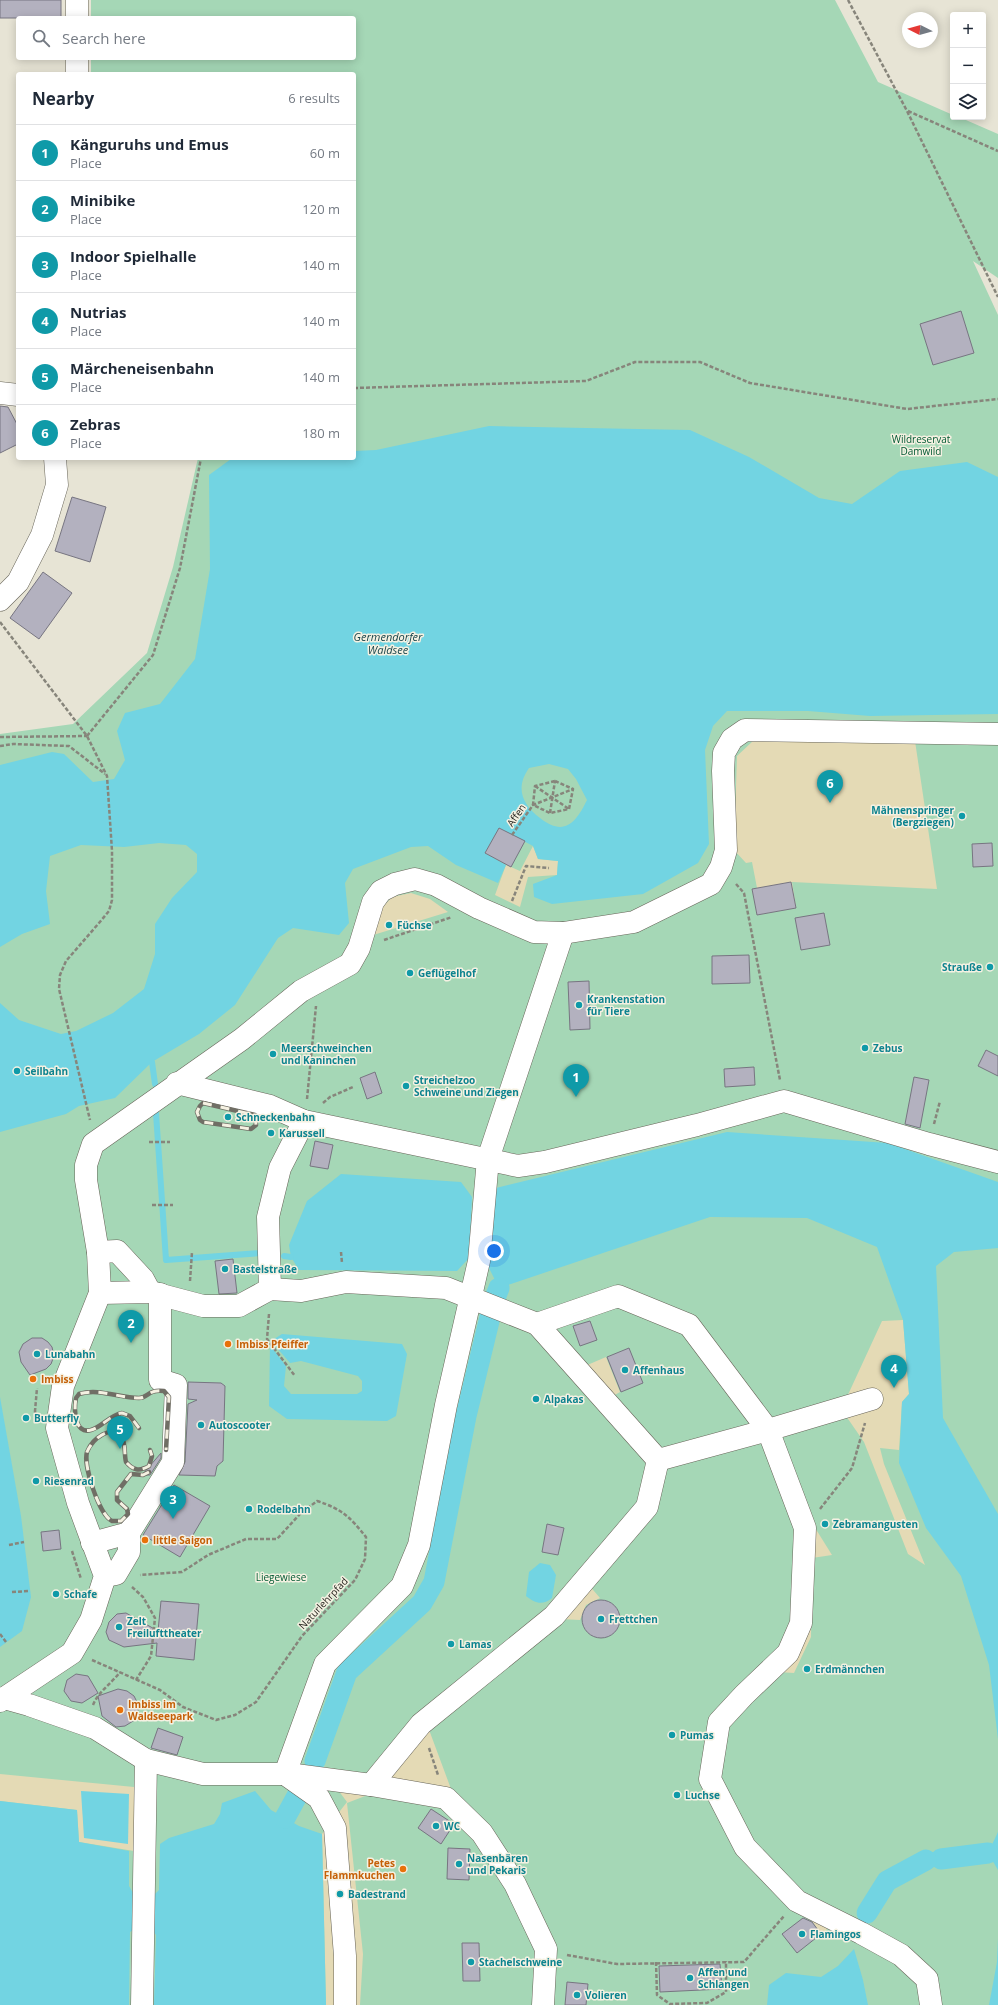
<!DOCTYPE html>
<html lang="en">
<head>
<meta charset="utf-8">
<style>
	:root { --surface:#fff; --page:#f2f2f3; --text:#1f2937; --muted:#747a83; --line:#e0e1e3; --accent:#20669a }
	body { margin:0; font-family:"Open Sans",sans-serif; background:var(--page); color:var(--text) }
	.controls { position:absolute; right:12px; top:12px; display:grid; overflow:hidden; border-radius:4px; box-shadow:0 2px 10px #0003 }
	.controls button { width:36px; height:36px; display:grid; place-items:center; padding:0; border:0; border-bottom:1px solid var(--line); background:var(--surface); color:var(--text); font:20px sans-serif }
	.compass { position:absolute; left:902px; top:12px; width:36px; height:36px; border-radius:50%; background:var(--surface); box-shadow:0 2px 10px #0003; rotate:276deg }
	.you { position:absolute; left:494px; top:1251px; width:14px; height:14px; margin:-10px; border:3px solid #fff; border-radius:50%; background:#1a73e8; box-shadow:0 0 0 6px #1a73e833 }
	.badge { display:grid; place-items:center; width:26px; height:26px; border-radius:50%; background:var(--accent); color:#fff; font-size:13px; font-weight:700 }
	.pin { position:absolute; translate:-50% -33px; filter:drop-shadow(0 1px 2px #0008) }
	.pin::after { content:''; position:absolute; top:21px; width:14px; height:12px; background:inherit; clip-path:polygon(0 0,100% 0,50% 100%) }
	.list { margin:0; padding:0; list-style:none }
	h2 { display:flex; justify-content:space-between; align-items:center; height:52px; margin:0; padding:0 16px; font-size:17px }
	h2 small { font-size:13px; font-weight:400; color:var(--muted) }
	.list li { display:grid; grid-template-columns:26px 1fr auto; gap:12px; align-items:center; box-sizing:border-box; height:56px; padding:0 16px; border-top:1px solid var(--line) }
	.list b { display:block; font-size:15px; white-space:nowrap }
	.list p { margin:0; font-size:13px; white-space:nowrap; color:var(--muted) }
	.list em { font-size:13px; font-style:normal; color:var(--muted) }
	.icon { flex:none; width:22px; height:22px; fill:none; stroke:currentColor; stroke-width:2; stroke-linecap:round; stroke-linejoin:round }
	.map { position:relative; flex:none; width:998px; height:2005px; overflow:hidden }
	.search { position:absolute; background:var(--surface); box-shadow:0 2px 10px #0003; left:16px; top:16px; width:340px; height:44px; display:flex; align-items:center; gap:10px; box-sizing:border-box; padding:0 14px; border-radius:4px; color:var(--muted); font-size:15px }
	.panel { position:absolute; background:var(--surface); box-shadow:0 2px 10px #0003; left:16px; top:72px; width:340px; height:388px; border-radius:4px }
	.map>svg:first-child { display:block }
	.green { fill:#a5d7b6 }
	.sand { fill:#e4dab5; fill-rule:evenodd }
	.water { fill:#72d4e2; fill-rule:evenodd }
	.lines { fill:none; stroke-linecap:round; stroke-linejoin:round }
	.stream { stroke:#72d4e2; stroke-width:6 }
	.canal { stroke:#72d4e2; stroke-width:21 }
	.building { fill:#b3b1bf; stroke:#777581 }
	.minor-casing { stroke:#686559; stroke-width:23 }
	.path { stroke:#87857b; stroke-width:2.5; stroke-dasharray:4 2; stroke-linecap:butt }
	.minor { stroke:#fff; stroke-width:22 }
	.rail-casing { stroke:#706e65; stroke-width:4.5 }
	.rail { stroke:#f5f1e2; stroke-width:3; stroke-dasharray:9; stroke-linecap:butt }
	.culture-dot { fill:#0f9aa8; stroke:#f5f1e2; stroke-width:1.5 }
	.food-dot { fill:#e8710a; stroke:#f5f1e2; stroke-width:1.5 }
	.labels { text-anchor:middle; stroke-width:3; stroke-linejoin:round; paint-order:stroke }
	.park-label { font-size:10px; fill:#005932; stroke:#f5f1e2 }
	.culture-label { font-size:10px; font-weight:bold; fill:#0d838f; stroke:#f5f1e2; text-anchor:start }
	.street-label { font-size:10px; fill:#201f1a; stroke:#f5f1e2 }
	.food-label { font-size:10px; font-weight:bold; fill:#c56008; stroke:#f5f1e2; text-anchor:start }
	.water-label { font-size:11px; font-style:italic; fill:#113f46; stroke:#f5f1e2 }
</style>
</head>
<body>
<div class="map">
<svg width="998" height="2005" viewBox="0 0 998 2005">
	<rect width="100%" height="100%" fill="#e7e4d5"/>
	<!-- green -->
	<polygon class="green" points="91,0 835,0 878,82 953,115 953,117 959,117 998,134 998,278 973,261 998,315 998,2005 0,2005 0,734 73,724 147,653 173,567 198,458 354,458 354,74 91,74 91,58 354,58 354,18 91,18"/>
	<!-- sand -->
	<g class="sand">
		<polygon points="754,740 915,741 937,889 792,882 796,908 757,915 752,889 757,888 752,862 746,863 734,850 737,756"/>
		<polygon points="533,846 538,859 558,861 557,875 528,877 520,907 495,895 506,865 520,871"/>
		<polygon points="411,893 430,899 448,912 370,936 376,914 392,897"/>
		<path d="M617,1288L695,1319L769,1420L846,1399L882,1321L903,1320L909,1394L902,1402L899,1450L880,1448L884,1464L925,1565L908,1554L864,1442L846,1416L779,1435L812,1523L832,1555L812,1558L811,1637L794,1673L778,1672L726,1727L719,1778L752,1843L801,1894L850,1917L842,1933L830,1927L821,1934L807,1914L794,1910L739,1854L701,1780L710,1721L782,1650L795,1623L799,1533L763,1439L664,1467L654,1508L588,1584L600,1598L586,1605L580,1620L559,1619L428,1727L454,1797L487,1831L519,1880L551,1947L547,2005H538L541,1950L511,1889L477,1838L445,1807L373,1793L347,1803L363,1954L360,2005H326L322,1834L347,1802L321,1767L370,1774L417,1720L550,1607L640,1499L650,1465L533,1332L498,1321L505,1301L538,1316ZM619,1305L685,1331L755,1424L662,1449L613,1396L620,1392L606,1357L585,1366L550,1328Z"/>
		<polygon points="0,1774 134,1787 134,1851 79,1842 77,1810 0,1801"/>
	</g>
	<!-- water -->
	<g class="water">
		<path d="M489,426L690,430L749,457L819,498L852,504L900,471L967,462L998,477V714L870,716L808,711H727L713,726L705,750L709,844L698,863L643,894L552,904L534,897L533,884L557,875L558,861L538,859L533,846L499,828L485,853L506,865L498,883L456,865L428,846L411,847L353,869L345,883L349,923L339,935L293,928L278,938L235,1005L199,1034L152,1062L115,1098L79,1106L66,1114L0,1132V1003L19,1020L61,1034L76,1031L113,1013L144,989L155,954V924L172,898L197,872V854L186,845L159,843L124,847L81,845L50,856L46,891L50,924L22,934L0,947V765L52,752L64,754L93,782L114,779L125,760L117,731L125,713L160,704L195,659L210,569L209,475L231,459L354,458V451L376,450ZM549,764L568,769L576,779L587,800C576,823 564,837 540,818C522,804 515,788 529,768Z"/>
		<polygon points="727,1132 888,1143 998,1182 998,1248 954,1252 936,1266 943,1418 998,1514 998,1739 989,1665 961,1576 926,1528 899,1463 902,1402 909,1394 903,1320 877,1247 807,1218 710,1217 499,1288 488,1266 496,1188"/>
		<polygon points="341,1174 461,1182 472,1197 469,1258 457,1271 299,1270 291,1257 289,1245 307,1201"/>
		<polygon points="282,1334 402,1344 407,1354 396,1416 387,1421 287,1419 269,1406 270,1345 286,1366 284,1386 291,1394 357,1394 362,1391 362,1381 358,1376 301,1361 290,1363 271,1341"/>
		<polygon points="0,1397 21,1516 31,1597 22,1631 0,1647"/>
		<path d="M540,1563L550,1565L556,1575L552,1598C542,1606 535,1603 526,1596L529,1572Z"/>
		<polygon points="81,1791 129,1794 128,1844 84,1838"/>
		<polygon points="255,1791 271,1810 299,1826 322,1834 326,2005 154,2005 156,1935 153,1931 133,1930 130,1932 129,2005 0,2005 0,1801 77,1810 79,1842 129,1851 129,1886 133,1893 155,1894 159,1890 160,1844 169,1838 214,1824 220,1814 222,1803"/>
		<polygon points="998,1832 998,1870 988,1853"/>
		<polygon points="998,1939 998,2005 989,2005 997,1962"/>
		<polygon points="854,1949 863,1980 868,2005 767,2005 769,1985 786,1973 821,1977 838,1966"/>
	</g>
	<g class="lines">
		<!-- stream -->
		<g class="stream">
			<polyline points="152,1062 155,1084"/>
			<polyline points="156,1113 166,1260 261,1253"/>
			<polyline points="284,1256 291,1257"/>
		</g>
		<!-- canal -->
		<g class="canal">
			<polyline points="495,1298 499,1288"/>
			<polyline points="315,1761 347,1672 422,1603 434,1582 466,1416 490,1317"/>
			<polyline points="285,1818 297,1796"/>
			<polyline points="941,1859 988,1853"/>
			<polyline points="867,1913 887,1881 926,1860"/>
		</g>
	</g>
	<!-- building -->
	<g class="building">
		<rect x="0" y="0" width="61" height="18"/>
		<polygon points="961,311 974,353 933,365 920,324"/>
		<polygon points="0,406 8,407 18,426 18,444 0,453"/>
		<polygon points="72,497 106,507 90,562 55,551"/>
		<polygon points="43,572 72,593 39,639 10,618"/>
		<polygon points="499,828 525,841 511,867 485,853"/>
		<polygon points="992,843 993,866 973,867 972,844"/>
		<polygon points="791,882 796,908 757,915 752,889"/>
		<polygon points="824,913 830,945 801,950 795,918"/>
		<polygon points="749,955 750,983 712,984 712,956"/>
		<polygon points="589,981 590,1029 570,1030 568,982"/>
		<polygon points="986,1050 998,1056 998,1076 978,1066"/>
		<polygon points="754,1067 755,1085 725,1087 724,1069"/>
		<polygon points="375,1072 382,1093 367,1099 360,1078"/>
		<polygon points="914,1077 929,1080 920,1128 905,1124"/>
		<polygon points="315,1141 333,1145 328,1169 310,1166"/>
		<polygon points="233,1259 237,1293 219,1294 215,1261"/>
		<polygon points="590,1321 597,1340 580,1346 573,1326"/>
		<polygon points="32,1338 42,1338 48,1342 52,1347 54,1356 51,1364 46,1369 30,1375 21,1362 19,1352 23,1344"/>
		<polygon points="629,1348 643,1383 621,1392 607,1357"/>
		<polygon points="188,1382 221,1383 225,1386 223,1461 217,1466 215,1476 179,1475 185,1462 188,1404 197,1400 188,1399"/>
		<polygon points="161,1453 161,1458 150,1475 142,1475"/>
		<polygon points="174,1485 210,1506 180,1557 143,1535"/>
		<polygon points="547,1524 564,1528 558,1555 542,1552"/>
		<polygon points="59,1530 61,1549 43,1551 41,1532"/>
		<circle cx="601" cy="1619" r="19"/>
		<polygon points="161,1601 199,1604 194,1660 156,1656 157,1643 124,1647 109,1640 106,1632 109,1622 117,1614 126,1613 158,1631"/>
		<polygon points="76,1674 88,1676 98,1693 82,1703 71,1701 64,1691 67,1680"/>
		<polygon points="118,1689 127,1691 134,1696 138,1704 138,1718 125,1726 116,1727 102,1716 98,1696"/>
		<polygon points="158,1728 183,1737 177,1755 151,1748"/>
		<polygon points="431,1809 454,1824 441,1844 418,1828"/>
		<polygon points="448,1848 470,1849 469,1880 447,1879"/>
		<polygon points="803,1918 812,1922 821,1934 797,1953 782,1934"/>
		<polygon points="462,1943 479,1943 480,1981 463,1981"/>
		<polygon points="720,1964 722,1989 660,1992 659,1966"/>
		<polygon points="567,1982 588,1984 586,2005 565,2005"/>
	</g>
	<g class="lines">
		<defs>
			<g id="minor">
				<polyline points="77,18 77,0"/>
				<polyline points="77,74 77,58"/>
				<polyline points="0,393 18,395"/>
				<polyline points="0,600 18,582 42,535 57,485 55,458"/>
				<polyline points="177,1083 270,1106 304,1121 518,1166 545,1162 697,1125 784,1101 929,1144 998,1162"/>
				<polyline points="98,1252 117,1251 143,1279 150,1292"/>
				<polyline points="270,1289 301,1291 346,1282 446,1288 537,1324"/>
				<polyline points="100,1293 150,1292 203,1306 239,1306 270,1289 268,1217 280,1168 304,1121"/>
				<polyline points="658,1460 768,1430 872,1399"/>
				<polyline points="92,1543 129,1533"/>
				<polyline points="105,1576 116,1574 129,1552 129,1533 173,1462 176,1385 160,1380 160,1294"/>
				<polyline points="4,1698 29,1705 95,1728 146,1760 203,1774 285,1774 325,1664 402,1586 419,1545 446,1405 479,1261 488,1159 563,933"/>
				<polyline points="0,1701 72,1653 91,1620 105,1576 78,1503 57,1428 63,1386 100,1293 98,1252 86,1180 86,1165 93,1144 242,1039 301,991 350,964 359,948 373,902 381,891 395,884 415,879 436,885 479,908 534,932 563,933 634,922 711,884 721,867 726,850 723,771 724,753 732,739 745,730 998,734"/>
				<polyline points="285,1774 319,1798 335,1828 345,1956 345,2005"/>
				<polyline points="288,1774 371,1785"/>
				<polyline points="142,2005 146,1760"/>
				<polyline points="543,2005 546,1949 515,1884 482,1833 446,1798 371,1785 421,1724 554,1616 647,1507 658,1460 537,1324 618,1296 689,1325 768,1430 805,1528 801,1623 788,1653 744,1695 719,1722 710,1779 745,1847 797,1901 861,1933 901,1955 927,1979 931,2005"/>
			</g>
		</defs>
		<!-- minor casing -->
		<use href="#minor" class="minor-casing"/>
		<!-- path -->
		<g class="path">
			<polyline points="848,0 907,111 998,297"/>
			<polyline points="908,111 998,151"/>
			<polyline points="354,388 586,381 635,362 700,362 750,383 907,409 998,399"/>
			<polyline points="0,622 87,736 107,776 112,851 112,900 109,911 99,923 66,961 60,975 59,989 90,1120"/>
			<polyline points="87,736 153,655 180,568 201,458"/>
			<polyline points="0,737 87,736"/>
			<polyline points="0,746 13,744 69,746 105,774"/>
			<polygon points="555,781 573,789 569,809 550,813 533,805 535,786"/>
			<polyline points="535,786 569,809"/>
			<polyline points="550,813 555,781"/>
			<polyline points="512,835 533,805 573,789"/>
			<polyline points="736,884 744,893 780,1080"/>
			<polyline points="512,901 526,866 549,868"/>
			<polyline points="384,940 452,917"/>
			<polyline points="307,1099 316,1006"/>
			<polyline points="323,1103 330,1097 353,1087"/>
			<polyline points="934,1124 940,1101"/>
			<polyline points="149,1142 170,1142"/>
			<polyline points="152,1205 173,1205"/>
			<polyline points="341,1252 342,1263"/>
			<polyline points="190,1281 192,1252"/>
			<polyline points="269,1314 267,1339 295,1376"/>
			<polyline points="35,1411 36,1418"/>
			<polyline points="36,1411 35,1411 37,1388"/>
			<polyline points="820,1509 852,1468 865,1423"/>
			<polyline points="9,1545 24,1542"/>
			<polyline points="72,1551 81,1579"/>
			<polyline points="132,1587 143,1597 155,1618 151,1656 136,1680"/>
			<polyline points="12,1592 30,1591"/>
			<polyline points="0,1634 6,1642"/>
			<path d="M92,1660L160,1690L183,1707L216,1720L235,1715L256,1702L302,1636L355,1580L365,1559L366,1537C350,1517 342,1509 317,1501L300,1514L277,1539H246L208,1555L182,1572L140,1575"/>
			<path d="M93,1705C98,1692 112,1683 120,1672"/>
			<polyline points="429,1748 438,1775"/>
			<polyline points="567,1955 617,1964 744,1962 784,1916"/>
			<polyline points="656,1962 657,1995 670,2004 707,2003 726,1992 726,1961"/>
		</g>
		<!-- minor -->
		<use href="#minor" class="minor"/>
		<defs>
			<g id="rail">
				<polygon points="203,1103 255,1115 256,1125 251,1129 203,1122 200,1120 197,1112 200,1106"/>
				<path d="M139,1428L130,1416L122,1413C110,1415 102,1427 91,1430C74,1435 74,1408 76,1398L79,1394C99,1388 119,1398 139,1398C148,1398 148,1389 164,1391L169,1397L166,1450"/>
				<path d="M149,1472L143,1475L131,1474L117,1492V1500L127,1509L128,1514L121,1521H112C99,1515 83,1465 87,1452C92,1439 112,1423 122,1438C126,1445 124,1455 126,1462C133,1470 139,1472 149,1466L152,1456L150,1450"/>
			</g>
		</defs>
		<!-- rail casing -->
		<use href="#rail" class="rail-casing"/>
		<!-- rail -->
		<use href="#rail" class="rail"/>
	</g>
	<!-- markers -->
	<g class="culture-dot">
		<circle cx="962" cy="816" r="4"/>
		<circle cx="389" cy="925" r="4"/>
		<circle cx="990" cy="967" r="4"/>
		<circle cx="410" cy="973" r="4"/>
		<circle cx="579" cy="1005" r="4"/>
		<circle cx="865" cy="1048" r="4"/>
		<circle cx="273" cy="1054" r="4"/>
		<circle cx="17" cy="1071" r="4"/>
		<circle cx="406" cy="1086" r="4"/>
		<circle cx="228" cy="1117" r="4"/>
		<circle cx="271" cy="1133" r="4"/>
		<circle cx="225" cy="1269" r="4"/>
		<circle cx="37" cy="1354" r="4"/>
		<circle cx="625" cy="1370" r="4"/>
		<circle cx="536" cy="1399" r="4"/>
		<circle cx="26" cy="1418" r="4"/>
		<circle cx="201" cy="1425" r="4"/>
		<circle cx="36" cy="1481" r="4"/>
		<circle cx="249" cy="1509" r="4"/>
		<circle cx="825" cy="1524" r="4"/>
		<circle cx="56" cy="1594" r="4"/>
		<circle cx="601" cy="1619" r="4"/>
		<circle cx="119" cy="1627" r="4"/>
		<circle cx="451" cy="1644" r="4"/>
		<circle cx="807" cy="1669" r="4"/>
		<circle cx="672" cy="1735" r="4"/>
		<circle cx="677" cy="1795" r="4"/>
		<circle cx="436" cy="1826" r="4"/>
		<circle cx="459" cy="1864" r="4"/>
		<circle cx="340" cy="1894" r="4"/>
		<circle cx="802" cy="1934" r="4"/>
		<circle cx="471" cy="1962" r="4"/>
		<circle cx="690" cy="1978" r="4"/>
		<circle cx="577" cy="1995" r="4"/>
	</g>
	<g class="food-dot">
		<circle cx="228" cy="1344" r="4"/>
		<circle cx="33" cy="1379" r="4"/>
		<circle cx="145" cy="1540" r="4"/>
		<circle cx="120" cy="1710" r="4"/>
		<circle cx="403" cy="1869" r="4"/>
	</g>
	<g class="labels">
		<!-- park labels -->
		<g class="park-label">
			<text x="921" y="443">Wildreservat<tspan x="921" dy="12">Damwild</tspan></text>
			<text x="281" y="1581">Liegewiese</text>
		</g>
		<!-- culture labels -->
		<g class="culture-label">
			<text x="954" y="814" text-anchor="end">Mähnenspringer<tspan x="954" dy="12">(Bergziegen)</tspan></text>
			<text x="397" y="929">Füchse</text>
			<text x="982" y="971" text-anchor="end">Strauße</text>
			<text x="418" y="977">Geflügelhof</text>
			<text x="587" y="1003">Krankenstation<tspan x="587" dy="12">für Tiere</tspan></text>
			<text x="281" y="1052">Meerschweinchen<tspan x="281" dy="12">und Kaninchen</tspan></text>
			<text x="873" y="1052">Zebus</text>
			<text x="25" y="1075">Seilbahn</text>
			<text x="414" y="1084">Streichelzoo<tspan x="414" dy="12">Schweine und Ziegen</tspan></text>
			<text x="236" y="1121">Schneckenbahn</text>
			<text x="279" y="1137">Karussell</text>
			<text x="233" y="1273">Bastelstraße</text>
			<text x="45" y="1358">Lunabahn</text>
			<text x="633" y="1374">Affenhaus</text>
			<text x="544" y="1403">Alpakas</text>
			<text x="34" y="1422">Butterfly</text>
			<text x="209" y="1429">Autoscooter</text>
			<text x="44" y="1485">Riesenrad</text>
			<text x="257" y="1513">Rodelbahn</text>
			<text x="833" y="1528">Zebramangusten</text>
			<text x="64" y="1598">Schafe</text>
			<text x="609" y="1623">Frettchen</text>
			<text x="127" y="1625">Zelt<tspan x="127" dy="12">Freilufttheater</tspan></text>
			<text x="459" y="1648">Lamas</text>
			<text x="815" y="1673">Erdmännchen</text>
			<text x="680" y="1739">Pumas</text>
			<text x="685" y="1799">Luchse</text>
			<text x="444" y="1830">WC</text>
			<text x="467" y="1862">Nasenbären<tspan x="467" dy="12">und Pekaris</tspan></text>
			<text x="348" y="1898">Badestrand</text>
			<text x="810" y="1938">Flamingos</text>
			<text x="479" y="1966">Stachelschweine</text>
			<text x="698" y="1976">Affen und<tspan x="698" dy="12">Schlangen</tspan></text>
			<text x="585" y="1999">Volieren</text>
		</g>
		<!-- street labels -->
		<g class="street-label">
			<text transform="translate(516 815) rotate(-55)" y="4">Affen</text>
			<text transform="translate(323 1603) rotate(-47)" y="4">Naturlehrpfad</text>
		</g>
		<!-- food labels -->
		<g class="food-label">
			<text x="236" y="1348">Imbiss Pfeiffer</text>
			<text x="41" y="1383">Imbiss</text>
			<text x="153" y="1544">little Saigon</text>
			<text x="128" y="1708">Imbiss im<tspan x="128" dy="12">Waldseepark</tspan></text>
			<text x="395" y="1867" text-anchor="end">Petes<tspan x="395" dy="12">Flammkuchen</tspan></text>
		</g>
		<!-- water labels -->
		<g class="water-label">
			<text x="388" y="641">Germendorfer<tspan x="388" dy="13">Waldsee</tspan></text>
		</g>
	</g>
</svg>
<div class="controls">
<button>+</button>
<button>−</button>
<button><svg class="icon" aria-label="layers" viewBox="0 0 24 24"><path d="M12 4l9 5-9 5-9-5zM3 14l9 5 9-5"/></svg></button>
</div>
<svg class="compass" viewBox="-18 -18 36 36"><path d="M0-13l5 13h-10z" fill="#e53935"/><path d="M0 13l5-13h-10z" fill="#747a83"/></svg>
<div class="you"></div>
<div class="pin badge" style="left:576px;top:1097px;background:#0f9aa8">1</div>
<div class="pin badge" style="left:131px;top:1343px;background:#0f9aa8">2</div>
<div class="pin badge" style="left:173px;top:1519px;background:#0f9aa8">3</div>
<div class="pin badge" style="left:894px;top:1388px;background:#0f9aa8">4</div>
<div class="pin badge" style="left:120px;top:1449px;background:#0f9aa8">5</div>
<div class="pin badge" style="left:830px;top:803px;background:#0f9aa8">6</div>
<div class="search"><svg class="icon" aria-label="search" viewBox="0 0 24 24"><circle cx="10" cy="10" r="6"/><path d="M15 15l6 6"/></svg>Search here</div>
<section class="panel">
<h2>Nearby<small>6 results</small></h2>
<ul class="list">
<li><span class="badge" style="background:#0f9aa8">1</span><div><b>Känguruhs und Emus</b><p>Place</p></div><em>60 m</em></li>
<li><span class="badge" style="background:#0f9aa8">2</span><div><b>Minibike</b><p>Place</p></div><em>120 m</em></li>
<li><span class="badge" style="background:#0f9aa8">3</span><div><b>Indoor Spielhalle</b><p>Place</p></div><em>140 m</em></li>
<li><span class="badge" style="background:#0f9aa8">4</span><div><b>Nutrias</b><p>Place</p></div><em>140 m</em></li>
<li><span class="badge" style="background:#0f9aa8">5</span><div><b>Märcheneisenbahn</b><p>Place</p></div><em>140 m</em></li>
<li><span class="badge" style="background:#0f9aa8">6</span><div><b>Zebras</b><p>Place</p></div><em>180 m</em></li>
</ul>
</section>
</div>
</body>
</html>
